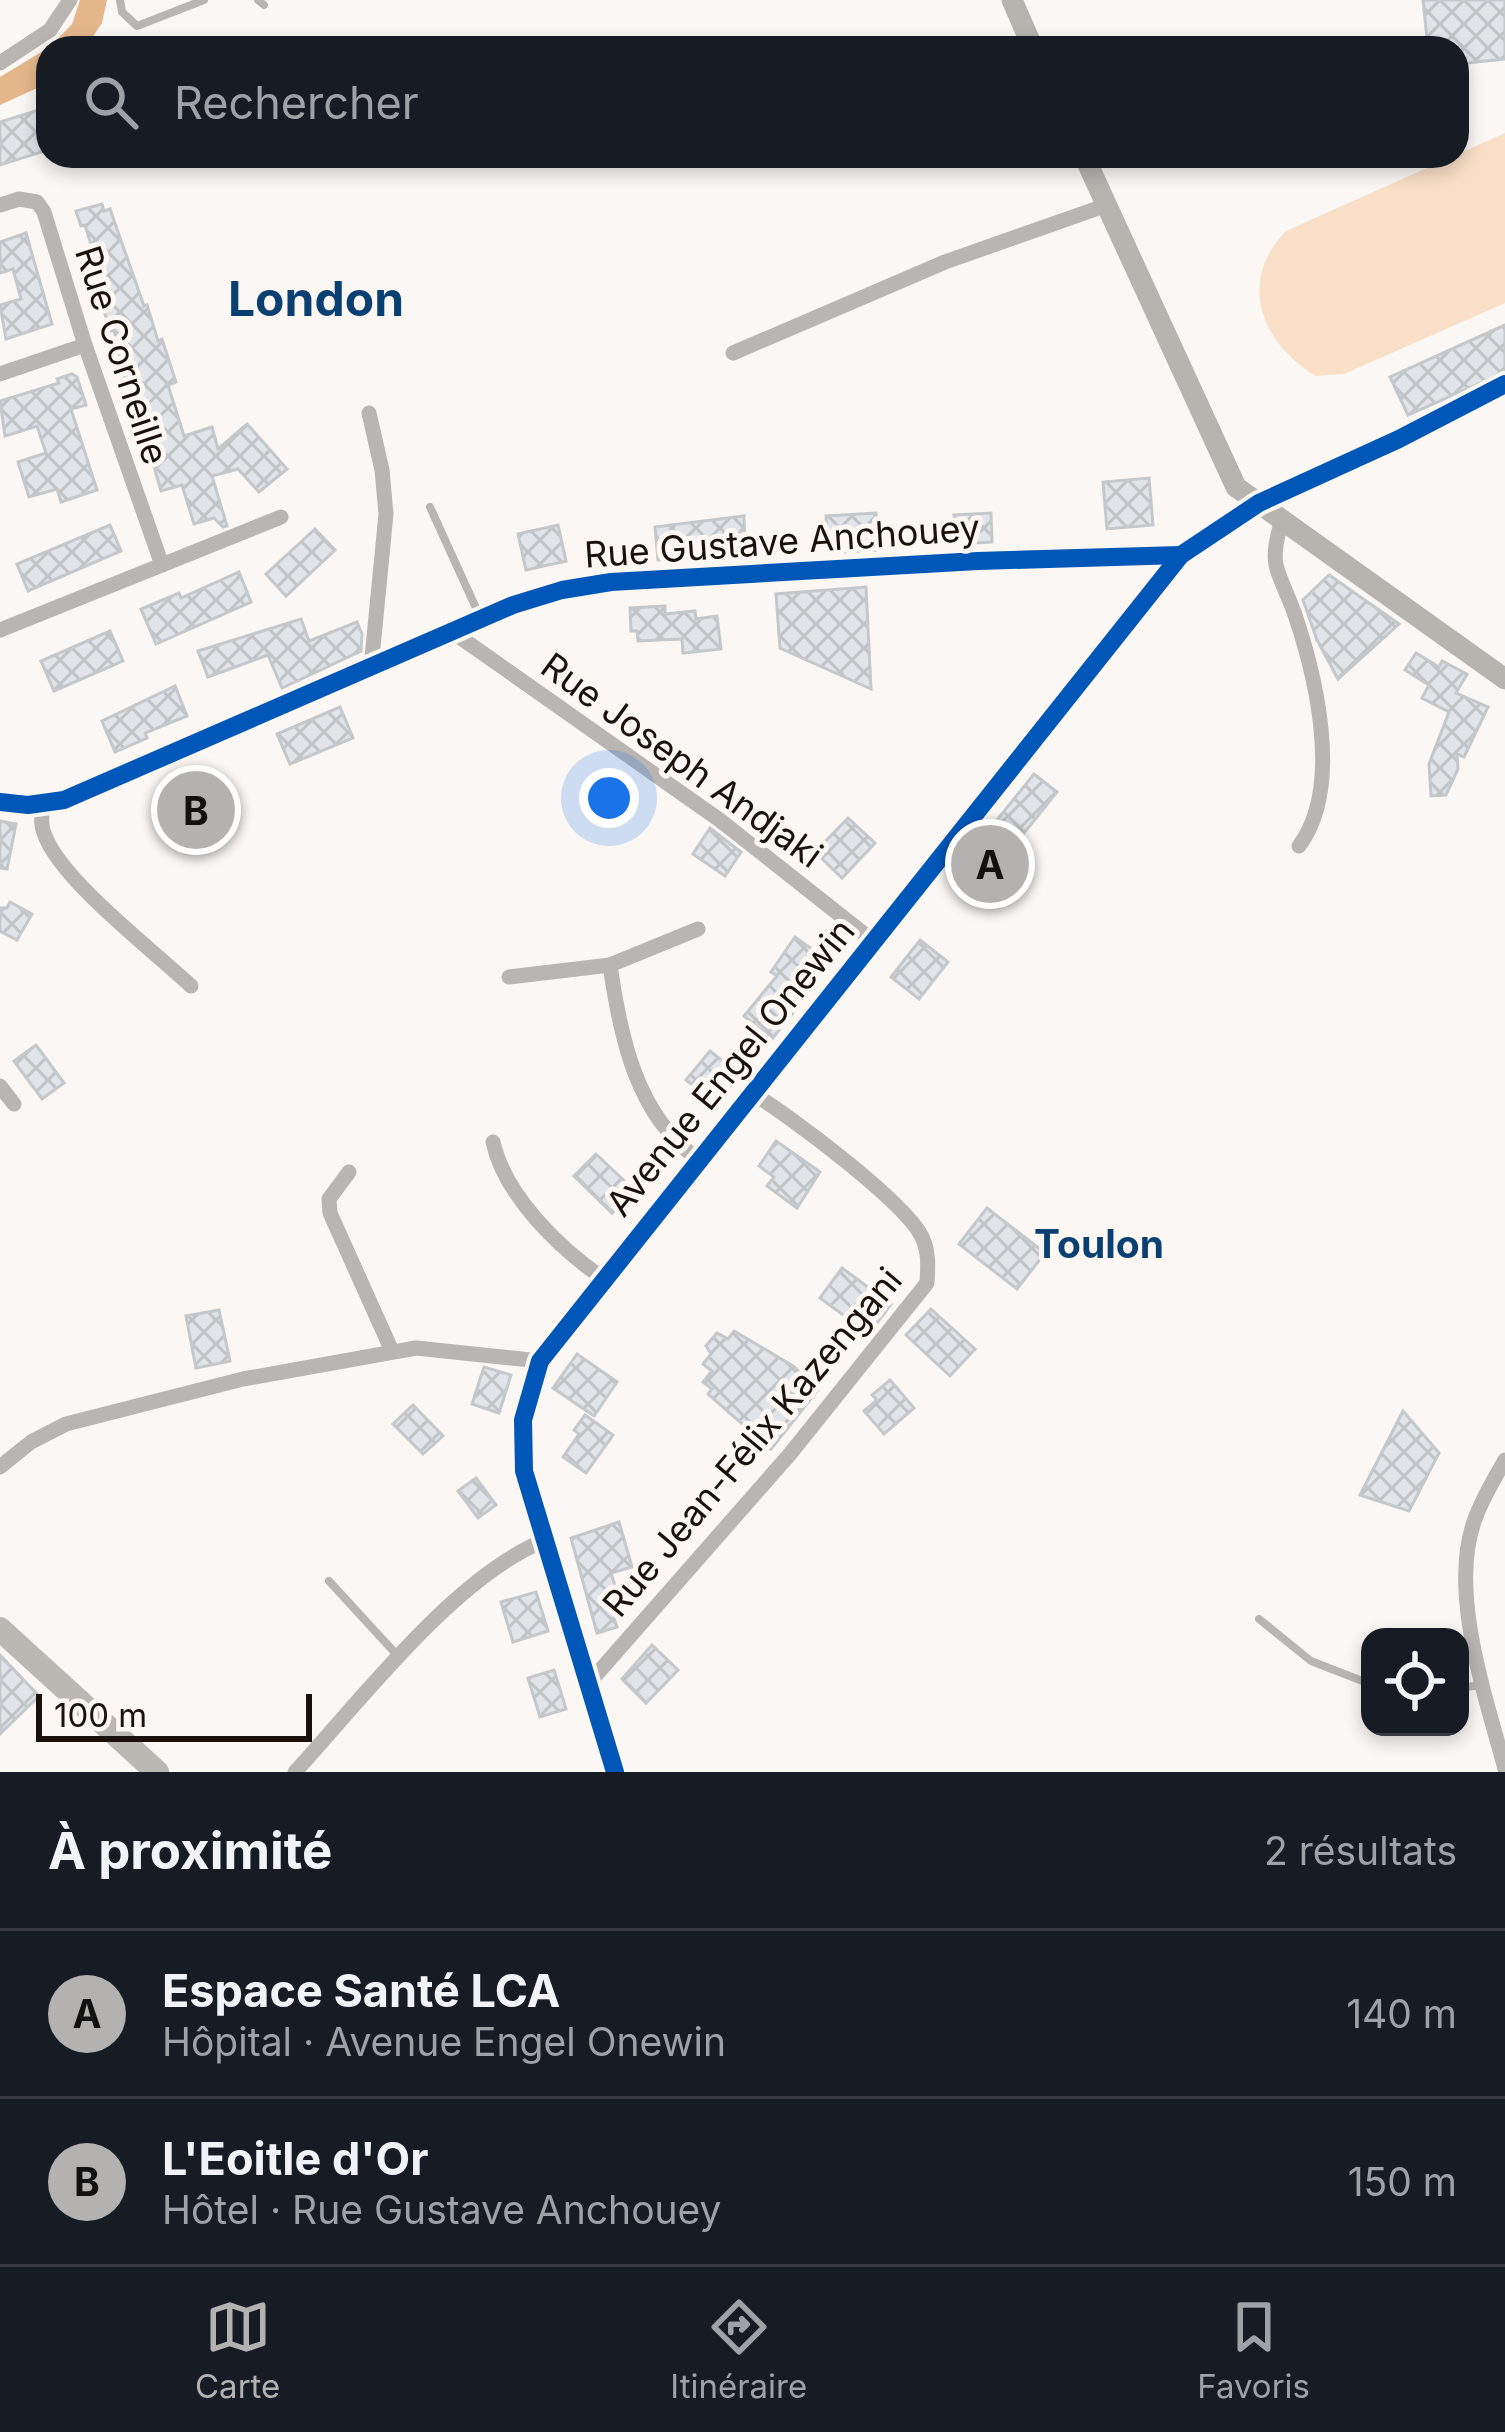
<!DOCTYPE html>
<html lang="fr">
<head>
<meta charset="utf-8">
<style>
	:root { --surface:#171b24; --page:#20242c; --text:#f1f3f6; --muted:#9ea1a6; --line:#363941; --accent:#b3b2b1 }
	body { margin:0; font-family:Inter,sans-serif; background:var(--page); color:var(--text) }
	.controls { position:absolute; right:36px; bottom:36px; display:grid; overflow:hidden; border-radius:24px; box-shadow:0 6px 18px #0003 }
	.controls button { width:108px; height:108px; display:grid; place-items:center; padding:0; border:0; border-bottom:3px solid var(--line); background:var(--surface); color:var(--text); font:60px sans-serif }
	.scale { position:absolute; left:36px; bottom:30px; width:276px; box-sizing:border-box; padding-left:12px; border:6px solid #1a110a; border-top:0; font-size:33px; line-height:42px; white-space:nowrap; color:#1a110a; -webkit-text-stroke:9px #fcf7f2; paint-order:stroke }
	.you { position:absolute; left:609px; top:798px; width:42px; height:42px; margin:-30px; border:9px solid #fff; border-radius:50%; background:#1a73e8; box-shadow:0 0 0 18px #1a73e833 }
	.badge { display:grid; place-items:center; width:78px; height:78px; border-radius:50%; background:var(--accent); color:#111; font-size:39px; font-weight:700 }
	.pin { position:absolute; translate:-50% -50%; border:6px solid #fff; box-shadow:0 3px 12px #0006 }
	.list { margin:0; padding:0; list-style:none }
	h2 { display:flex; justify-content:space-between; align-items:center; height:156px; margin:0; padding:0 48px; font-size:51px }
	h2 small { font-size:39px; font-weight:400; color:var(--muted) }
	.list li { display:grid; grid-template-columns:78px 1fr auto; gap:36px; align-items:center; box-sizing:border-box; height:168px; padding:0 48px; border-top:3px solid var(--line) }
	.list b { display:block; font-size:45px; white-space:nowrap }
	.list p { margin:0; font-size:39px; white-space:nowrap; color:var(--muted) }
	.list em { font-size:39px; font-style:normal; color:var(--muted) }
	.icon { flex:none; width:66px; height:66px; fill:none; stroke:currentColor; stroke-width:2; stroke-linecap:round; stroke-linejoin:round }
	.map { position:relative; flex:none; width:1505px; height:1772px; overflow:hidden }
	.search { position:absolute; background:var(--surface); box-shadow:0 6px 18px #0003; left:36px; right:36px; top:36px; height:132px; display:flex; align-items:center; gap:30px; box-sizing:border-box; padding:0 42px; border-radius:36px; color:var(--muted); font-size:45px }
	.sheet { height:492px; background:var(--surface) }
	nav { display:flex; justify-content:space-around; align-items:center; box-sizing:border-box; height:168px; border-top:3px solid var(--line); background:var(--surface); font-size:33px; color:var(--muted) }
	nav a { display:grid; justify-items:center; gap:6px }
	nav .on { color:var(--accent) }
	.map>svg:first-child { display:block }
	.garden { fill:#f9dfc7 }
	.water { fill:#e5b68a }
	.building { fill:url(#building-cross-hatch); stroke:#c5c8cb; stroke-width:3 }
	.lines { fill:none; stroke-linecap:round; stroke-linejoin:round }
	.service { stroke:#b9b5b2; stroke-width:8 }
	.minor { stroke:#b9b5b2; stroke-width:15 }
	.tertiary { stroke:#b9b5b2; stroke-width:18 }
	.secondary { stroke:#b7b4b0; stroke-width:21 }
	.primary { stroke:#bbb7b3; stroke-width:24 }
	.cycleway-casing { stroke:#fcf7f2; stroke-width:26 }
	.cycleway { stroke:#0057b8; stroke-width:18 }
	.labels { text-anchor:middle; stroke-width:10; stroke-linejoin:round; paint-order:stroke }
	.street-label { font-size:36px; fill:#1a110a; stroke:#fcf7f2 }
	.neighbourhood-label { font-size:39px; font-weight:bold; fill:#093f71; stroke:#fcf7f2 }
	.district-label { font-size:48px; font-weight:bold; fill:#093f71; stroke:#fcf7f2 }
</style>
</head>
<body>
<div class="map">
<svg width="1505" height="1772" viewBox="0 0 1505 1772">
	<defs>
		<pattern id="building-cross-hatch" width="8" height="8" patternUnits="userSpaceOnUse" patternTransform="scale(3)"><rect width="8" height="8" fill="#e1e4e8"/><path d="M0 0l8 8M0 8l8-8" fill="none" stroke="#c0c3c6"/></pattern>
	</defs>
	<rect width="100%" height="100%" fill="#faf7f4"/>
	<!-- garden -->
	<path class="garden" d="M1505,133V303L1344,374L1316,376C1261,343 1237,282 1286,231Z"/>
	<!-- water -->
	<g class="water">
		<polygon points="80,0 107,0 102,23 85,48 49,48 72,24"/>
		<polygon points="48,48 48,83 0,105 0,77"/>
	</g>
	<!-- building -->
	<g class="building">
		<polygon points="1423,0 1505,0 1505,59 1457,64 1457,48 1428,48"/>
		<polygon points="48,107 48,150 0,165 0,122"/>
		<polygon points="102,204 104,211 110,209 144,306 147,305 158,341 162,339 176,382 168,385 184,436 212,427 218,449 247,424 287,469 259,492 238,469 212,476 227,526 223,527 214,518 194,524 182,485 161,491 148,446 152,445 144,421 147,419 139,393 134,395 131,385 126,387 114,330 111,331 92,277 100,274 85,225 81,226 76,211"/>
		<polygon points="26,233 52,324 6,339 0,305 21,299 13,269 0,273 0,242"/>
		<polygon points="1505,325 1505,372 1408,415 1390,377"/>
		<polygon points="72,374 77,377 86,405 71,409 97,490 61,502 57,489 29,497 18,462 46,453 37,426 5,436 0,401 59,383 57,379"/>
		<polygon points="1149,478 1153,525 1107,529 1103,482"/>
		<polygon points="876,513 878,550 828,553 826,516"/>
		<polygon points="991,513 992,542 956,544 954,515"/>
		<polygon points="744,516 745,548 707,550 707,557 658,560 655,527"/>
		<polygon points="110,525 121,551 28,591 17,564"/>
		<polygon points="558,525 566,561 526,570 518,534"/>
		<polygon points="315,529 335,550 286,596 266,574"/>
		<polygon points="239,572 251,602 156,644 141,609 179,593 181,598"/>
		<polygon points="1329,575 1399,624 1338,679 1317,640 1303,600"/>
		<polygon points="866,587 871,689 780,648 776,594"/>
		<polygon points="665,606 665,614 695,611 696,619 717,616 721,649 683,653 682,639 638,641 637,631 631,631 630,608"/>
		<polygon points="301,619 309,641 357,622 362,634 361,651 282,688 268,655 208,677 198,651"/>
		<polygon points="110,631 123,661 54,691 41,661"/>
		<polygon points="1416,653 1439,667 1442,661 1467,674 1456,693 1488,707 1464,757 1457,754 1458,769 1446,795 1431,796 1429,764 1449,712 1422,698 1429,685 1405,670"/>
		<polygon points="175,686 187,716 145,733 147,738 115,752 102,721"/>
		<polygon points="340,707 353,738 290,764 277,734"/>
		<polygon points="1034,774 1057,792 1020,838 1023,840 1011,857 1017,862 1008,875 1001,870 989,886 964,868 969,855"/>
		<polygon points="213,780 229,820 179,840 163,800"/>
		<polygon points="848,818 875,843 842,878 815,852"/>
		<polygon points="0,821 16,824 7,869 0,868"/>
		<polygon points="710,828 741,852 725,876 693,854"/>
		<polygon points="10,902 32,914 17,940 0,931 0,908 7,908"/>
		<polygon points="795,937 816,952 785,998 797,1008 772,1039 744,1016 777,976 771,972"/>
		<polygon points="920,940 948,962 919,999 891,977"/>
		<polygon points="36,1045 64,1083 42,1099 14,1061"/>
		<polygon points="710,1051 735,1071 712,1100 686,1080"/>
		<polygon points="776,1141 820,1172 797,1208 767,1186 774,1177 759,1166"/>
		<polygon points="596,1154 634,1190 612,1213 574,1176"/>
		<polygon points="987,1208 1045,1253 1017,1289 959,1244"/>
		<polygon points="842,1268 891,1304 869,1334 820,1298"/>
		<polygon points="931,1309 975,1349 950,1376 906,1335"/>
		<polygon points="219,1310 230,1361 196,1368 186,1316"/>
		<polygon points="734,1331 793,1366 818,1390 771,1449 708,1394 712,1389 703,1382 712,1371 703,1364 711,1354 706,1346 717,1333 728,1339"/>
		<polygon points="577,1354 617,1382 594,1416 553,1388"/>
		<polygon points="484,1367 511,1375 499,1413 472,1404"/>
		<polygon points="890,1380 914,1408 884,1434 864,1411 877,1400 872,1395"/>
		<polygon points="413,1405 443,1436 423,1454 393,1424"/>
		<polygon points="1403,1411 1439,1453 1409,1511 1360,1495"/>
		<polygon points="585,1415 613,1435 586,1473 563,1457 579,1434 574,1430"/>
		<polygon points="476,1478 496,1505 478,1518 458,1491"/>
		<polygon points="619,1522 632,1567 611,1573 624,1615 614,1618 617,1627 597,1633 571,1538"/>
		<polygon points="536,1592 548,1631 513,1642 501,1602"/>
		<polygon points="652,1645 678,1670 646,1703 622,1679"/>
		<polygon points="0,1655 39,1696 0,1734"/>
		<polygon points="554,1670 566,1709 540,1717 528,1678"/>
	</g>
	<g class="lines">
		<!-- service -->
		<g class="service">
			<polyline points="120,0 122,12 137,26 204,0"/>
			<polyline points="258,0 264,5"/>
			<polyline points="430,507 481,619"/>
			<polyline points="329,1581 397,1655"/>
			<polyline points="1259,1619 1311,1661 1370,1684"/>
			<polyline points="1460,1688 1481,1685"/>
		</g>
		<!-- minor -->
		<g class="minor">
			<polyline points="0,63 50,30 70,0"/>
			<polyline points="0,205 19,199 37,202 44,212 85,345 162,565"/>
			<polyline points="733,353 945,262 1107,205"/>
			<polyline points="0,374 85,345"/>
			<polyline points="369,413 382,470 386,514 371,668"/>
			<polyline points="1259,503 1399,439 1505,384"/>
			<path d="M1282,518C1279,532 1273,550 1276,565C1280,582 1291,601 1296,618C1317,681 1342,789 1299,846"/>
			<polyline points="0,630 281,517"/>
			<polyline points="454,633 721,821 873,941"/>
			<path d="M43,804C42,814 40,824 44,833C59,879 154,951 191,986"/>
			<path d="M698,929L610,965C620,1035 636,1116 698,1159"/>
			<polyline points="509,977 610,965"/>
			<polyline points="0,1086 14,1104"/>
			<path d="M493,1142C505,1196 559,1248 604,1279"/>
			<polyline points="349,1172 329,1199 330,1213 392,1351"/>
			<path d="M1505,1460C1494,1479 1482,1499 1475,1519C1448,1591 1486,1697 1505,1769"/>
			<polyline points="0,1467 31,1442 66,1424 243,1379 416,1348 540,1361"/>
			<path d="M589,1683L790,1454L927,1283C928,1267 929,1252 922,1237C905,1202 789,1115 752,1093"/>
			<path d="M295,1772C361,1700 454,1578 543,1541"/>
		</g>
		<!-- tertiary -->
		<g class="tertiary">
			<polyline points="0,802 28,805 64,800 513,605 562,590 611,582 978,561 1181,555"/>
			<polyline points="615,1772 524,1471 523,1420 540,1361 1143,599 1181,555 1259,503"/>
		</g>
		<!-- secondary -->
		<g class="secondary">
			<polyline points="1012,0 1033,48"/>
			<polyline points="1084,156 1236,487 1505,679"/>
		</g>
		<!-- primary -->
		<polyline class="primary" points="0,1629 157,1772"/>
		<defs>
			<g id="cycleway">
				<polyline points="0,802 28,805 64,800 513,605 562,590 611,582 978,561 1181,555"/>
				<polyline points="615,1772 524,1471 523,1420 540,1361 1181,555 1259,503 1399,439 1505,384"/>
			</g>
		</defs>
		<!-- cycleway casing -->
		<use href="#cycleway" class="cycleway-casing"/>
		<!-- cycleway -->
		<use href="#cycleway" class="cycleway"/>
	</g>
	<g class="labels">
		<!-- street labels -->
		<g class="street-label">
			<text transform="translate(122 355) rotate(72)" y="13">Rue Corneille</text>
			<text transform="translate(782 541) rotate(-4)" y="13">Rue Gustave Anchouey</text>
			<text transform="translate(682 760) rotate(36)" y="13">Rue Joseph Andjaki</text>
			<text transform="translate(730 1067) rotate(-51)" y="13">Avenue Engel Onewin</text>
			<text transform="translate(752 1442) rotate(-50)" y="13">Rue Jean-Félix Kazengani</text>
		</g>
		<!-- neighbourhood labels -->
		<g class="neighbourhood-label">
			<text x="1099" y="1258">Toulon</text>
		</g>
		<!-- district labels -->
		<g class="district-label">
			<text x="316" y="316">London</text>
		</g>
	</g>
</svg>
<div class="controls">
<button><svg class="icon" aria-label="locate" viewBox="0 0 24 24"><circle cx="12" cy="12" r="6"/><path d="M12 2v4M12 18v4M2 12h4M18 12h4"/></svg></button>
</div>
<div class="scale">100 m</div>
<div class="you"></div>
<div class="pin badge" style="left:990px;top:864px">A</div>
<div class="pin badge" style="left:196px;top:810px">B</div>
<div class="search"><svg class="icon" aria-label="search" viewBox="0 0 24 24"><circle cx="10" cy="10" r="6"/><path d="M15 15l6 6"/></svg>Rechercher</div>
</div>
<section class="sheet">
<h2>À proximité<small>2 résultats</small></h2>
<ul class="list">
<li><span class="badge">A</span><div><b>Espace Santé LCA</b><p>Hôpital · Avenue Engel Onewin</p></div><em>140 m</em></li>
<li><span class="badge">B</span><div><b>L'Eoitle d'Or</b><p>Hôtel · Rue Gustave Anchouey</p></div><em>150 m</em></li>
</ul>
</section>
<nav>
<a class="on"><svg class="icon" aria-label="map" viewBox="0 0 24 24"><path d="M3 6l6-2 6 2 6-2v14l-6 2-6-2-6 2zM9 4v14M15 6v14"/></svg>Carte</a>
<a><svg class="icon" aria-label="directions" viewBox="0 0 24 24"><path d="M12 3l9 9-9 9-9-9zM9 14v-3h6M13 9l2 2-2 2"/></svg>Itinéraire</a>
<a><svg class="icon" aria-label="saved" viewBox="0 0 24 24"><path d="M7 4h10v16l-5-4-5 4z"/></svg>Favoris</a>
</nav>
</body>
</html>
